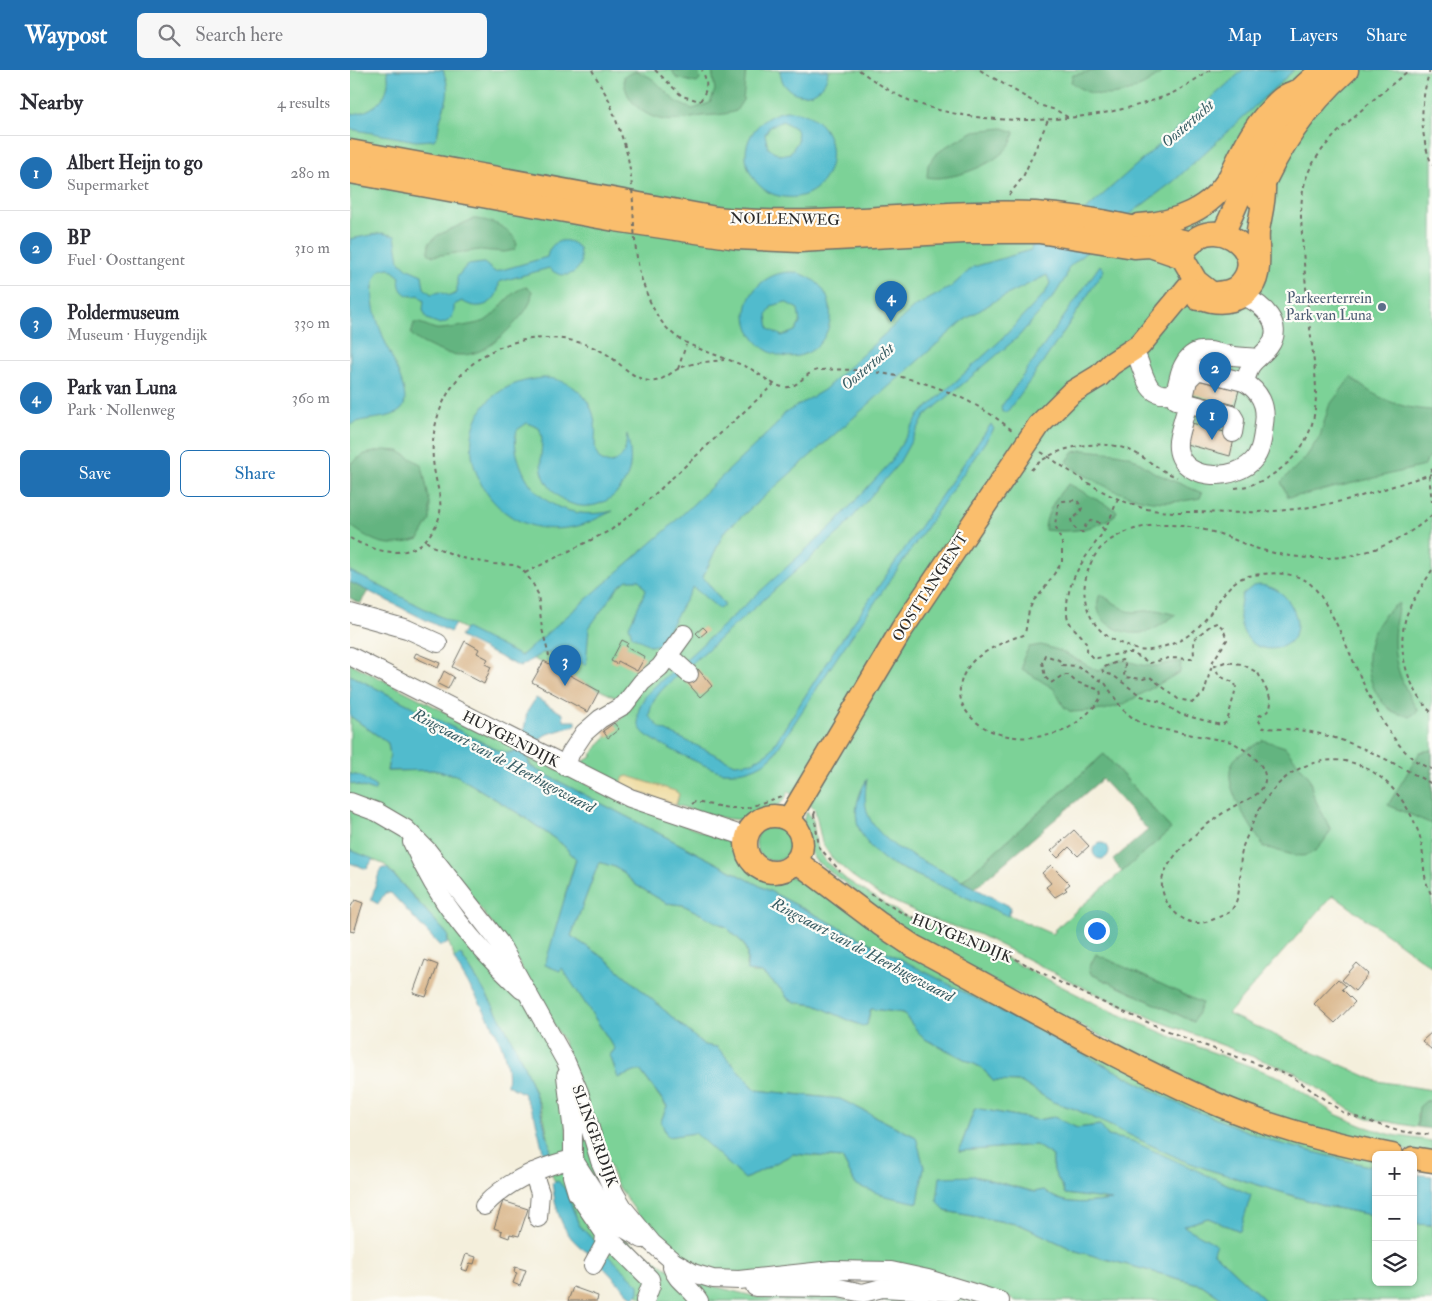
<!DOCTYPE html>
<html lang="en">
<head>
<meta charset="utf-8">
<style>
	:root { --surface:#fff; --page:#f7f7f7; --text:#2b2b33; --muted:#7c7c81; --line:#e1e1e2; --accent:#1f6fb2 }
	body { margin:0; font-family:"IM FELL Double Pica",serif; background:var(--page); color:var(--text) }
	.controls { position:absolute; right:15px; bottom:15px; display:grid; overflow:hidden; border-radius:8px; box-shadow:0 1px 4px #0004 }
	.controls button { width:45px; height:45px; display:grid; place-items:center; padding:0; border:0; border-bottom:1px solid var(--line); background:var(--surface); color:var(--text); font:25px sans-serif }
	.you { position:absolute; left:746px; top:860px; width:18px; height:18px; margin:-12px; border:4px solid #fff; border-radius:50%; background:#1a73e8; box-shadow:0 0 0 8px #1a73e833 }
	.badge { display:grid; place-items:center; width:32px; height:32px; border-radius:50%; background:var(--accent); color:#fff; font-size:16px; font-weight:700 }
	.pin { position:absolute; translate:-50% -41px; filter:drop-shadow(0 1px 2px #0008) }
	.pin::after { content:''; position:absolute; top:26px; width:18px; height:15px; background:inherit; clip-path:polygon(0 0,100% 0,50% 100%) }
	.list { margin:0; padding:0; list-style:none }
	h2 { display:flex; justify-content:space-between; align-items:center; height:65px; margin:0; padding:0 20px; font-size:21px }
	h2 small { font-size:16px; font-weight:400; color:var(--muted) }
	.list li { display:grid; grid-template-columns:32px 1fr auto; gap:15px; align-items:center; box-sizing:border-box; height:75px; padding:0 20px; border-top:1px solid var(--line) }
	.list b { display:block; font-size:19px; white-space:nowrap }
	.list p { margin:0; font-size:16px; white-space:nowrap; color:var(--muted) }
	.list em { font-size:16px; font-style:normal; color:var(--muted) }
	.actions { display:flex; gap:10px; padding:15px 20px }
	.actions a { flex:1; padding:11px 0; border:1px solid var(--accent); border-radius:8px; text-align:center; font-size:18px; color:var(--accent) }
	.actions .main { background:var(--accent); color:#fff }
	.icon { flex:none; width:28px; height:28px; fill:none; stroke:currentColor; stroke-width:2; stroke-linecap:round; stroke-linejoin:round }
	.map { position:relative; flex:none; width:1082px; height:1231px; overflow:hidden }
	header { display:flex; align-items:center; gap:30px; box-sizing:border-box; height:70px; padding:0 25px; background:var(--accent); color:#fff }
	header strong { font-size:24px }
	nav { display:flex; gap:28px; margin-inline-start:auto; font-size:18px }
	.search { width:350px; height:45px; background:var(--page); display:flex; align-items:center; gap:12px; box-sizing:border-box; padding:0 18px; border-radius:8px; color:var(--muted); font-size:19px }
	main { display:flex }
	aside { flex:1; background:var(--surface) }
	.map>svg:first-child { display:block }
	.green { fill:#7bd297; stroke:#537e61; fill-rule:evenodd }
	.forest { fill:#64b480; stroke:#487056 }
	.sand { fill:#eeda9e; stroke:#8c8264 }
	.water { fill:#51bbcd; stroke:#3e737c; fill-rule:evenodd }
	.building { fill:#d8b386 }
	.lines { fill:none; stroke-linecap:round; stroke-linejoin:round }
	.minor-casing { stroke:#717069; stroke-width:20 }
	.major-casing { stroke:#717069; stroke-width:25 }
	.path { stroke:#717069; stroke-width:2; stroke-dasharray:4 4; stroke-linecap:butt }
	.minor { stroke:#fff; stroke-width:18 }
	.major { stroke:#fabe6d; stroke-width:22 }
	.path-bridge { stroke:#717069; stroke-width:2; stroke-dasharray:4 4; stroke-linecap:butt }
	.service-dot { fill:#5c6f8a; stroke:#fdfcf7; stroke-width:2 }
	.labels { text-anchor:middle; stroke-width:4.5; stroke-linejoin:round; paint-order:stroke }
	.street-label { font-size:15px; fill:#2b2b2b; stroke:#fdfcf7 }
	.service-label { font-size:15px; fill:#4e5e75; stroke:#fdfcf7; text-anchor:end }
	.water-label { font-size:16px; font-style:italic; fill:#385d64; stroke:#fdfcf7 }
</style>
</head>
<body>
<header>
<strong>Waypost</strong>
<div class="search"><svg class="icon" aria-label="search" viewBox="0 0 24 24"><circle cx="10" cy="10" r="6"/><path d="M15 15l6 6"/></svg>Search here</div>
<nav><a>Map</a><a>Layers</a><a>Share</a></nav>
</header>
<main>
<aside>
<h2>Nearby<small>4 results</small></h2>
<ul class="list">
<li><span class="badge">1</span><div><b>Albert Heijn to go</b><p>Supermarket</p></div><em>280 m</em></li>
<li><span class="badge">2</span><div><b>BP</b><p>Fuel · Oosttangent</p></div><em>310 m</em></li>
<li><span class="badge">3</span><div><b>Poldermuseum</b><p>Museum · Huygendijk</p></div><em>330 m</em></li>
<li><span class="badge">4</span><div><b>Park van Luna</b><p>Park · Nollenweg</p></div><em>360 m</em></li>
</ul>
<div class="actions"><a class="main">Save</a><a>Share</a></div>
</aside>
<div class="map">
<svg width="1082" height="1231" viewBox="0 0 1082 1231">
	<rect width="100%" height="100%" fill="#fdfcf7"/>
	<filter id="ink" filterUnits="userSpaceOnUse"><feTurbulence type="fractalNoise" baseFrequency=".02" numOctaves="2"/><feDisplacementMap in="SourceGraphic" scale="10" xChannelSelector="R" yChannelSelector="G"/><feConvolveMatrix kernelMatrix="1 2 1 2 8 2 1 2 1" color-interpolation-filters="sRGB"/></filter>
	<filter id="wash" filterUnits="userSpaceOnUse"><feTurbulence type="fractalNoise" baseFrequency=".0096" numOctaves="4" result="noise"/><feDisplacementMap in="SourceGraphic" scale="20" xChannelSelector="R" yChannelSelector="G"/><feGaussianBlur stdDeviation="1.12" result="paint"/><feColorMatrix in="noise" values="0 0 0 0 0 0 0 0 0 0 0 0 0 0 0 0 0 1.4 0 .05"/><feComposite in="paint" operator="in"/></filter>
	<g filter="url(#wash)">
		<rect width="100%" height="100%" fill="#f4efdc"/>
		<!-- green -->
		<g class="green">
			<path d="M0,0H1082V897L983,825L878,944L1027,1011L1082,1020V1031H1076L1067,1045V1057L1018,1048L1001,1041L946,1003L806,950L740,921L628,864L587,851L529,825L501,805L481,787L472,773L465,740L458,733L438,722C432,737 426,736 412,741C406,743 401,748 394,749C377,752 343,740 326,735L328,729L270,716L229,697L234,691L243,686L241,685L282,635L173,584L170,586L0,503ZM754,684L821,759L704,860L706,861L702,864L539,793L585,802L589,799L612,811ZM746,885L851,933L844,952L741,904Z"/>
			<polygon points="0,593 169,680 158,683 147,680 0,605"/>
			<path d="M0,646L38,673L40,685L37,701L83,700L106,705L171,745L212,774L226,789L215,825L212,897L265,979L260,985L290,1000L317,1037L311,1051L345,1062L395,1109L443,1084L492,1088L506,1115L566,1067L490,1029L406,1020L367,977L354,975L257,890L221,866L249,792L268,798L286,815L316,833L333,835L376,857L393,873L397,882L396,896L402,903H412L434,922L437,928L449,933L466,935L507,954L518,951L520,940L522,939L553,943L573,968L632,998L643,1011L671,1012L703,1032L725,1039L832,1090L860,1100L976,1136L1026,1146V1212H1063V1154L1082,1155V1231H916L863,1182L865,1174L832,1156L858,1148L890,1161L782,1071L758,1066L749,1055L727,1058L704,1047L687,1050L625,1038L609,1081L686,1075L703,1086C702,1106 709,1107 715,1124L765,1130C740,1132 714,1138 694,1120L685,1122L625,1106L595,1141L671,1155L726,1181L852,1215L875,1231H667L569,1200L381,1204L340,1195L302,1165L266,1113L212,969L159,876L75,767L0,726V713L24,721L10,706L0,704Z"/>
			<path d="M176,684L280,735L379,772C393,779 395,797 410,803C424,810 439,803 453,810L779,996L1026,1088V1098L924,1072L829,1034L187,700L181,696Z"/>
			<path d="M0,738L47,759L77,817L180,936L210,991L219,1089L267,1164L317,1198L343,1211L407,1227L478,1226L505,1231H298L288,1226L243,1181L245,1172L229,1155L215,1119L205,1112L195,1090L201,1083C198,1069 196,1053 191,1038C171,984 143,932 111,885L104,889C104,879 97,876 98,865L35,795L0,780Z"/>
			<path d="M457,742L463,750L466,775L476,792L497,810L553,845L630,875L752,937L827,969L932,1008L985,1044L1013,1056L1042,1065L1082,1071V1084L1059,1081L983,1065L856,1020L578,877L466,791C457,780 448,753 457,742Z"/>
			<circle cx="424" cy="773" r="18"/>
			<polygon points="226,1029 267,1148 234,1093 229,1072"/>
			<polygon points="535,1224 614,1227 628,1231 506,1231"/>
		</g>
		<!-- forest -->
		<g class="forest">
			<polygon points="322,0 348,0 350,10 347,13 326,8"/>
			<path d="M362,0H396L393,30L386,41C375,45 364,45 352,46C340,48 327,52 314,50C292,46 273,29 274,6L287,1C292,4 300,6 305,11C320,25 323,33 343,39L360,33L365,20Z"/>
			<path d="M748,0H815C789,22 750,37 721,12L723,5Z"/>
			<path d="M653,58L664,62C664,90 600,113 577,107L578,95L585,85L597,76L624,61Z"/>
			<path d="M123,149C139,149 163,158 167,175L164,180L154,182L130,180L83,186L78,183L79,173L88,165Z"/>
			<path d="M176,217L182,221C182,235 173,244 164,254C140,279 119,295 83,278C75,274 67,271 61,264L64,253C72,252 78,257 86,259C91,260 129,254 135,251C151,241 158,221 176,217Z"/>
			<path d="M1001,307C1024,328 1051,339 1082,340V381L1074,396L953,425L938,427L931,412L956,387L970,366L979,336Z"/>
			<path d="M34,380L49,381L72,395L80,433V450L69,469C38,479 25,474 0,455L1,393L15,384Z"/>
			<path d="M733,380L766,383L780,386L805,403L852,423L850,428C808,437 779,430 742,409C732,404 724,400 717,391L724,382Z"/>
			<path d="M719,414L767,441L765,445C744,460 721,463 695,460C695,445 707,423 719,414Z"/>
			<polygon points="0,512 18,521 10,534 0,528"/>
			<path d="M750,524L777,541L784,542L807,540L826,545C817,550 806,560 796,562C773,568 738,551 750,524Z"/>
			<path d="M1049,533C1048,541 1046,548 1045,556C1041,590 1051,613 1068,641L1060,647C1055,645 1047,644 1042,641C1014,621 1010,575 1032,548C1036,542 1043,537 1049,533Z"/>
			<path d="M691,575L711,581L748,601C777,581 776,596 804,596C813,596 820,591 831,592L830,602L774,634L754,640L721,642L714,637L704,619L672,599L673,589L679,577Z"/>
			<path d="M913,670L935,677L959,707L964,727L981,760C960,797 950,786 914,777C902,757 868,713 884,690C890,682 905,676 913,670Z"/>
			<polygon points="1082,680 1082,754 1038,735 1070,682"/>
			<polygon points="754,684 821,759 772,802 763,790 798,760 752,709 625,818 612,811"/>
			<polygon points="746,884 852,933 844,952 741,904 739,898"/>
			<polygon points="1076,1031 1082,1031 1082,1059 1067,1057 1069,1037"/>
		</g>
		<!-- sand -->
		<polygon class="sand" points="278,706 325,721 329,724 326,735 270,716 274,707"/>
		<!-- water -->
		<g class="water">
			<path d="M37,0H93C102,25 96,28 90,51C88,59 89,64 84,70L66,71L0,59V44C26,43 43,24 37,0Z"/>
			<path d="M430,0H478V1C475,33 431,32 430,0Z"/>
			<polygon points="893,0 944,0 824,111 779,145 718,198 716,207 704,226 668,267 575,346 549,393 491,461 340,595 335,590 484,454 540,393 569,345 652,269 695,223 700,213 697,205 645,231 613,251 374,462 353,507 375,535 369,539 343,517 310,574 301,576 282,566 279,556 296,520 290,510 277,510 268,517 239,558 236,595 211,583 192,583 170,597 110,567 115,558 171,586 315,461 426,355 435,343 474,320 564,237 601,217 623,197 681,180 682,174 738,138"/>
			<path d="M436,41C504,41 491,140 429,126C418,124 408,116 402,106C385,78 406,46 436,41ZM433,51L446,59L448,71L440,83L430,85L418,78L415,64L420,56Z"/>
			<path d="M32,163L45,166L49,191L58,199L72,205L74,218L81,224L90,222L100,226L107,223V207L117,195L134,193L145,202L197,187C200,170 217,165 229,178L231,193C225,207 210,209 199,198L149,212C149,233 130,243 112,231L104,235C105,246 100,252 90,254L77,249L73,240L74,231L69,225C56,229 47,220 50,207L39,198L30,200C0,238 72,319 51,340C39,351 15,346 0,355V169Z"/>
			<path d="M750,195L754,200C723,248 692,296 657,342H652L651,337Z"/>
			<path d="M443,202C502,212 486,296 431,286C419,283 410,277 403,267C383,236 409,201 443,202ZM435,232L448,239L450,253L445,261L432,266L419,259L417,245L422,236Z"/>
			<path d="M194,308C219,308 243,327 245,354C247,367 241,382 252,391L261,393C275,389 276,377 277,364C280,376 282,389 279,401C269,437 226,449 202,420C181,395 198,375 189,358L177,353L167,360C163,373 167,387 172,399C187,436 225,450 263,441C251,446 240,453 228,456C118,482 72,317 194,308Z"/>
			<path d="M641,354L644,359L488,586L423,686C408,699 394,703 374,702C365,702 304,672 295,664C290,660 288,654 288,648C287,627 310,612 324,600L328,605C314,618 302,626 299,646L310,658L385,694L403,692L420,681L483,582Z"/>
			<polygon points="0,501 105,554 100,562 0,512"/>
			<path d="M910,515C926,517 936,524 943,539C967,589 874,600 892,525L903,516Z"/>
			<polygon points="0,605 147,680 158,683 169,680 176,684 180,696 187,700 829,1034 924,1072 1026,1098 1026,1146 976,1136 860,1100 832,1090 725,1039 703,1032 671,1012 643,1011 632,998 573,968 553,943 522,939 520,940 517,955 512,956 465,935 445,932 437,928 434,922 412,903 397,901 397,882 393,873 376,857 333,835 316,833 286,815 268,798 249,792 221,866 257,890 354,975 367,977 406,1020 490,1029 566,1067 574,1097 568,1133 535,1126 506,1115 492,1088 443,1084 395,1109 345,1063 317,1067 311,1051 317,1036 290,1000 268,1008 260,985 265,979 212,898 210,901 195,895 226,789 212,774 171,745 106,705 83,700 37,701 40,685 38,673 0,646"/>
			<polygon points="186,628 213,644 214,651 226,651 226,655 195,665 187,672 173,666 177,642"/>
			<polygon points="0,704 10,706 26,717 24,721 0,713"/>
			<path d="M517,709C511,743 520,756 546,777L661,837L658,846L539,793C507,770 496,745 517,709Z"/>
			<circle cx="751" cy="781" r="8"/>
			<polygon points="0,780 23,789 17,799 0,793"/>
			<polygon points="33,798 37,798 98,865 97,874 90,876 41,823 35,823 28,834 21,830 30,800"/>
			<path d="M110,884C147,938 182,999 196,1062C198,1071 202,1080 200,1088L195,1090L185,1047L173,1023L157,1015C163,973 122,925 104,889Z"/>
			<path d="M625,1038L687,1050L704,1047L727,1058L750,1055L758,1066L782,1071L901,1125L890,1161L858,1148L833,1156L866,1174L863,1182L916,1231H875L852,1215L726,1181L671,1155L595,1141L587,1130L590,1107L625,1106L684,1122L694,1120C712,1137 738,1133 762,1130L715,1124C709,1106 702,1107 703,1086L686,1075L609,1081Z"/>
			<polygon points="1063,1104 1082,1106 1082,1155 1063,1154"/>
			<path d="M208,1111L215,1119L229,1155L245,1172L243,1181L239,1183C212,1167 206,1141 202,1113Z"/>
			<polygon points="258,1185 289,1215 289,1223 283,1228 252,1196"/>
		</g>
		<g id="blocks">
			<!-- building -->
			<g class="building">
				<polygon points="843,309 889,320 885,335 839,323"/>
				<polygon points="842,353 885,365 880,386 836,374"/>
				<polygon points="353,557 357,561 350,567 346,563"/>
				<polygon points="272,570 278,573 276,576 295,587 287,601 268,591 267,594 261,591"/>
				<polygon points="115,571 129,579 127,583 138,589 135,594 141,597 134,614 102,597"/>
				<polygon points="66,583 90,593 88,598 64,587"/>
				<polygon points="194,591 249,621 238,642 182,612"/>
				<polygon points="348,599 362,616 350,627 335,610"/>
				<polygon points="94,601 104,607 98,619 88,614"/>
				<polygon points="264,653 269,659 258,668 253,661"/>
				<polygon points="724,760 739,776 728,786 719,777 708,788 701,781"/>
				<polygon points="701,795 720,814 715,818 717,820 705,827 696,817 701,813 692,803"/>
				<polygon points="5,830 13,833 4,862 0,861 0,838"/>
				<polygon points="75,890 88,895 76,927 63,923"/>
				<polygon points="1007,893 1019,904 1005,921 992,910"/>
				<polygon points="988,909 996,916 992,919 1005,932 985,953 964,934"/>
				<polygon points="1082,962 1082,980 1072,971"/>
				<polygon points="153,1131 178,1139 169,1166 160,1164 159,1168 151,1165 152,1161 144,1158"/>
				<polygon points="116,1184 126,1187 124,1194 120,1193 117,1201 111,1199"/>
				<polygon points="165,1197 176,1200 170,1216 163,1213 167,1203 164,1202"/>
				<polygon points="223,1217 248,1226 247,1231 218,1231"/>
			</g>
		</g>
	</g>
	<g filter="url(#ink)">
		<use href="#blocks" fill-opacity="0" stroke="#717069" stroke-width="1"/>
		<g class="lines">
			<defs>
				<g id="minor">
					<path d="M893,226C912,234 936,254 919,277C914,284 905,289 900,297C898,302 897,307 894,312"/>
					<path d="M788,289C796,309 798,330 824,323C828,315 828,308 831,300C844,270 862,283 884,286C892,287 900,287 908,288"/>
					<polyline points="826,330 882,345 885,350 883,363"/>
					<path d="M833,332L838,310L848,300L894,312C910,321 917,336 914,354C913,364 912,378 906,387C887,414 824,412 828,371C830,358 835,345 838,333"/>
					<polyline points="0,543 57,559 88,573"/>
					<polyline points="0,586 280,728 397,767"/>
					<polyline points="316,588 326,592 339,604"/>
					<polyline points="216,697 220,684 234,663 250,649 274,635 292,612 310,597 334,564"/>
					<polyline points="0,732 27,742 56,759 77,780 149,872 216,992 229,1022 250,1091 265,1124 274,1139 302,1173 324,1192 343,1203 363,1209 389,1210 482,1200 541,1201 578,1209 650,1231"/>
					<path d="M62,772C88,832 124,875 172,920"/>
					<polyline points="216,1006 223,1062 223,1089 252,1134 270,1156 292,1169"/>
					<polyline points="183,1102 190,1123 188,1148"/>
					<path d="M134,1136C157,1111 190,1097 223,1089L222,1106L227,1123L255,1164L254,1175L243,1195"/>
					<polyline points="255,1164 300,1209 301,1215 295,1231"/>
					<path d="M324,1192L322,1197C326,1211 341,1217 349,1231"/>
					<polyline points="405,1217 489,1218 513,1223 532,1218 602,1222"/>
				</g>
				<g id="major">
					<path d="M0,81L366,148C473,159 579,139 685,143C714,145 744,149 772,155C796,160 818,168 842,173"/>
					<polyline points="0,102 265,150 387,168 449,171 614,162 689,162 784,177 800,176 832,187 846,211 860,222"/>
					<path d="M907,128C929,77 955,38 997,0"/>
					<path d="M789,155C825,153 862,139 880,106C892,82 901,60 920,40C929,30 935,24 948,21"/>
					<path d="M873,163C894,123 906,75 934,38C945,23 958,12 972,0"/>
					<path d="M833,185C856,136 922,179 890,214C878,227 862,219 848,229"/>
					<path d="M844,223C864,239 902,233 907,204C910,191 907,175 908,161C910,146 915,131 914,115"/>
					<circle cx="424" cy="774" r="28"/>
					<polyline points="439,749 552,559 689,355 721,323 749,306 761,294 790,275 838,217"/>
					<path d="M446,791L530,854L563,876C664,929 767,991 871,1036C926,1059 984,1074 1042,1085"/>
					<polyline points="1063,1088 1082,1091"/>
				</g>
			</defs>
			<!-- minor casing -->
			<use href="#minor" class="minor-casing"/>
			<!-- major casing -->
			<use href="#major" class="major-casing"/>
			<!-- path -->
			<g class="path">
				<polyline points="242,0 259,30 274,73"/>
				<path d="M305,0L332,26L350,31C358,19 358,13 352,0"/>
				<path d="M509,0C528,14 549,28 572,35C643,59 748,53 818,25C833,19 847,8 860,0"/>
				<polyline points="630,0 689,35 706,40 719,48"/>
				<path d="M1080,0C1070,32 1069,64 1082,95"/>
				<polyline points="659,125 673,107 698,50"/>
				<path d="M291,207C313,277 337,272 397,297C408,302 421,315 433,317C448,320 455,301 469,300C537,296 611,317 663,361"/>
				<polyline points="328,299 336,275"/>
				<path d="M691,382C722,402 751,425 787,436C805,443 828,442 847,442C893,444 942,442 987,432C1020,425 1050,413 1082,404"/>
				<polyline points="1082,398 1079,405 1082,432"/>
				<path d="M681,400C702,376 750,368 779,380C796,387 809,401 827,407"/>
				<path d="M885,418C904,416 918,409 933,397C979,359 965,309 960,258C956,221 953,184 951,147C951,129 953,111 962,95C980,62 1030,25 1059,0"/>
				<path d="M768,429C763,440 759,454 752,464C735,488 715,511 717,544C718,561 739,564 737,582L742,587L747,588L775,583H782L800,593L819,588L841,589L844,586L843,570L861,555L867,553L873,558L877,570L863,591L854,623L843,632L828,629L800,607L793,609L774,607L775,592L772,590L752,598L753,602L764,606L791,626L811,632L830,644L871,655L877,652L886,618L885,613L869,606L865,596L875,592L892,594L908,603L919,625L921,632L920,640L909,646L908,649L913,658C930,659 949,659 966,663C1008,672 1045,694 1082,714"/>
				<path d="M1082,445C1052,472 1013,488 973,488C951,489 925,484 905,478C893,474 882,468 870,464C839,455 806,450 776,462C762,468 752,474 744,487C735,503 731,522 738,540C746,563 763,571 785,579C793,582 804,580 812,577C828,573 840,566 851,554C867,539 875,511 898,506C915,503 936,501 953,509C965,515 972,528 979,540C1004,582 1032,684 1082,699"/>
				<path d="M754,460L748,452L742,450L736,454L733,462H729L723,456L721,450L730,443L732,438L727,430L713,431L708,435L705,455L712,473V492L692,522L684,530L679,540L675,564C671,567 668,566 664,568C654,571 632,583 624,590C592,624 619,659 658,666C673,669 693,667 707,663C718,660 731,650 739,642C745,636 753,629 750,620L726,612L718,605H713L701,613L695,607L692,592L695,585L709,590L712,595L726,596L755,613L772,639L784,649L799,657L882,672C894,679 917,693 915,710C915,714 911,721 908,723C901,729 889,733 881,738C859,751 824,779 814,804C805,824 826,853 848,853C858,853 871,846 880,842C895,824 887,798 893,776C896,768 900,760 903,752C914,726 936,700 964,693C1013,679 1054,719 1069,764C1076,785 1070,804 1082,826"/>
				<path d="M0,468C26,483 62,492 81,463C85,457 89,451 90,443C92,427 86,414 84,398C78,360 92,321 120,296C156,263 217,259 258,285C271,294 282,308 299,311C309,313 318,305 326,300C340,292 358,292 374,290"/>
				<polyline points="76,471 82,476 112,488 144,494 165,495 171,498 182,512 188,524 192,559 199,586"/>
				<path d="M1082,500C1074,514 1063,528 1057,544C1045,579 1057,617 1082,643"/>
				<polyline points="175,503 261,460 294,434 424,314"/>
				<polyline points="342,734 345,732 379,738 397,738 434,725"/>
				<polyline points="464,744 469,777 490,801"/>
				<polyline points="464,745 466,739"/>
				<polyline points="520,824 554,844 645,878 713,914 776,943 842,971 941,1006 994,1043 1048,1061 1082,1065"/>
			</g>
			<!-- minor -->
			<use href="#minor" class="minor"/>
			<!-- major -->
			<use href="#major" class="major"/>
			<!-- path-bridge -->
			<path class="path-bridge" d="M274,73C288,117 279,162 291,207"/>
		</g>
	</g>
	<!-- markers -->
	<circle class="service-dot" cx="1032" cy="237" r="5"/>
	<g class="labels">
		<!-- street labels -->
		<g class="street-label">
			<text transform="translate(435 149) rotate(1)" y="5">NOLLENWEG</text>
			<text transform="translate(580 517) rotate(-57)" y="5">OOSTTANGENT</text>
			<text transform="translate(161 669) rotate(27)" y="5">HUYGENDIJK</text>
			<text transform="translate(612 868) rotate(22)" y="5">HUYGENDIJK</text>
			<text transform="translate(245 1066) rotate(70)" y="5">SLINGERDIJK</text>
		</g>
		<!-- service labels -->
		<g class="service-label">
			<text x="1022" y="233">Parkeerterrein<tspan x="1022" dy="17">Park van Luna</tspan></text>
		</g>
		<!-- water labels -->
		<g class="water-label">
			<text transform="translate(837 53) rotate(-41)" y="6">Oostertocht</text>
			<text transform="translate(517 296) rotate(-40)" y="6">Oostertocht</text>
			<text transform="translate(154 690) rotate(28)" y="6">Ringvaart van de Heerhugowaard</text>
			<text transform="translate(513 879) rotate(28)" y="6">Ringvaart van de Heerhugowaard</text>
		</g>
	</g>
</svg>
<div class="controls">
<button>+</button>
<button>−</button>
<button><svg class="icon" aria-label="layers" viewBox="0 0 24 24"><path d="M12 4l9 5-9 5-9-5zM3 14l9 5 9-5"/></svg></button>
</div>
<div class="you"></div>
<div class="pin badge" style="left:862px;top:370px">1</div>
<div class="pin badge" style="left:865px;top:323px">2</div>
<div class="pin badge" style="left:215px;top:616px">3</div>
<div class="pin badge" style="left:541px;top:252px">4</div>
</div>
</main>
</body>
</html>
